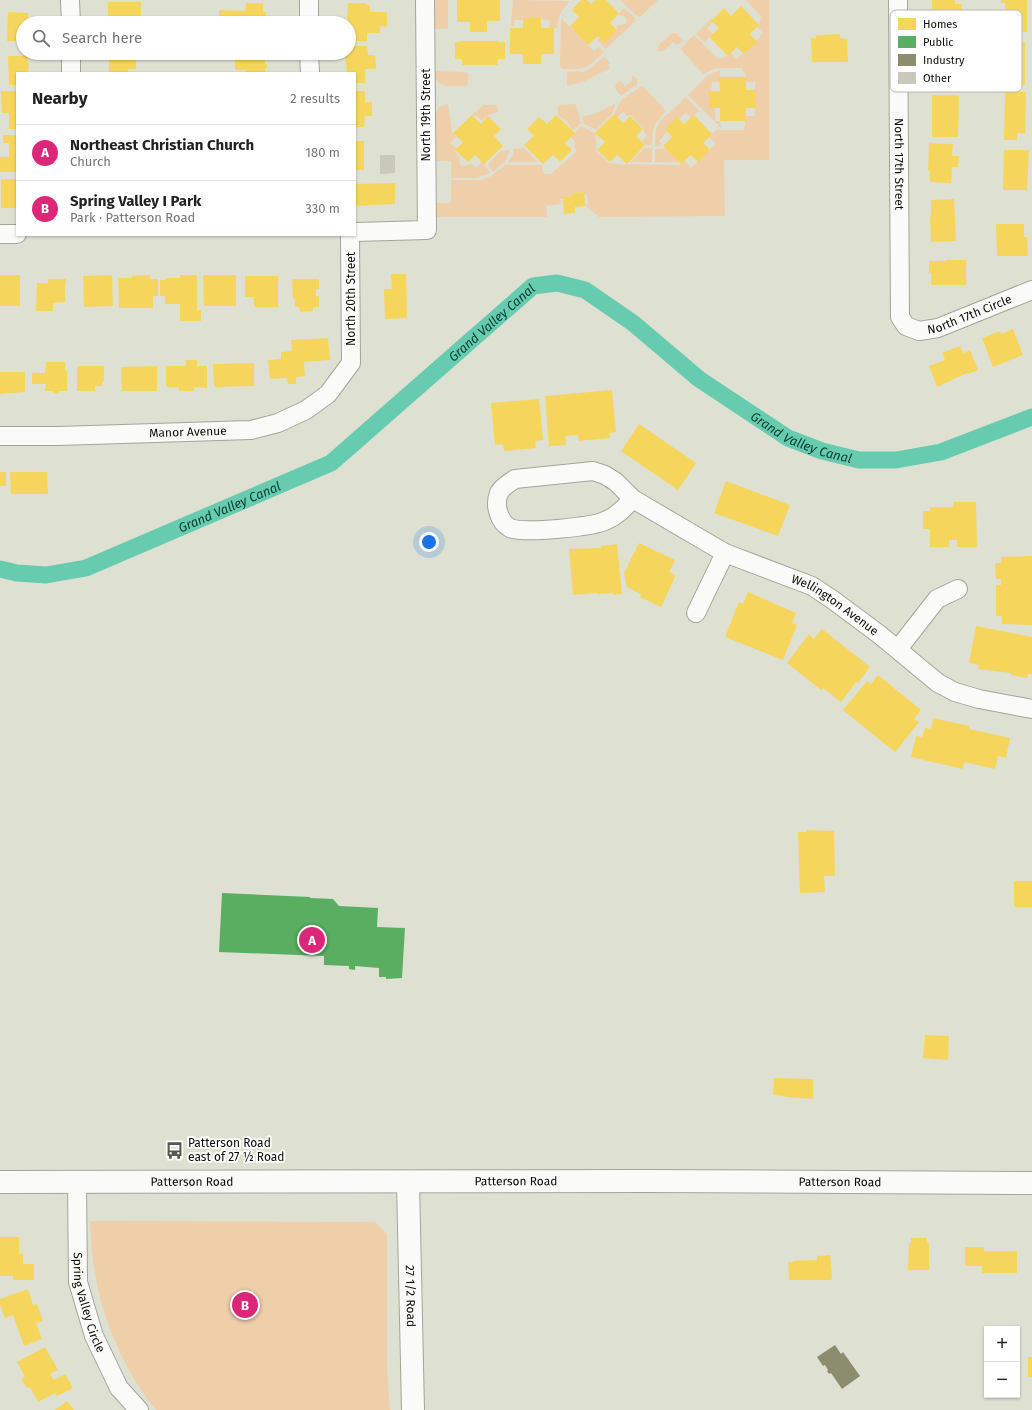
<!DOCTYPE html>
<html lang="en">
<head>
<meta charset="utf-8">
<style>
	:root { --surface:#fff; --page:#f6f6f6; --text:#222; --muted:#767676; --line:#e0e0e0; --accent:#db2777 }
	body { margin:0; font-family:"Fira Sans",sans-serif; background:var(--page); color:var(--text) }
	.controls { position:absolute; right:12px; bottom:12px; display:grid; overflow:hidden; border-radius:0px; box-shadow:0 1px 3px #0004 }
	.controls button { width:36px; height:36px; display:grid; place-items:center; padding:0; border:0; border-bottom:1px solid var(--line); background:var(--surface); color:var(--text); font:20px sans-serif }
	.you { position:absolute; left:429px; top:542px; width:14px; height:14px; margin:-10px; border:3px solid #fff; border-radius:50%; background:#1a73e8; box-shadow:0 0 0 6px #1a73e833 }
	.badge { display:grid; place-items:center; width:26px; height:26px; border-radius:50%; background:var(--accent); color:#fff; font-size:13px; font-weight:700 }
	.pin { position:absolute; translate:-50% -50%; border:2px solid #fff; box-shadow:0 1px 4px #0006 }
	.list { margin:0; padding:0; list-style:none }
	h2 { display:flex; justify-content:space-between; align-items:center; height:52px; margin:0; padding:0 16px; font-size:17px }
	h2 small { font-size:13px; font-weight:400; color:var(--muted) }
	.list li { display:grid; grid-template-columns:26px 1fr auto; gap:12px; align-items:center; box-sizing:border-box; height:56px; padding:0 16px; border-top:1px solid var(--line) }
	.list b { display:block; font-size:15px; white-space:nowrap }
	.list p { margin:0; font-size:13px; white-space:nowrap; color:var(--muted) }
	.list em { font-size:13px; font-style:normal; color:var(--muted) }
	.icon { flex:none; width:22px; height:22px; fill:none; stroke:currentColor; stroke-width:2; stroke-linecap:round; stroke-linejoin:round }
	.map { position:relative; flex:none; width:1032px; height:1410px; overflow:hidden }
	.search { position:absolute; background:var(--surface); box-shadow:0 1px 3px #0004; left:16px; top:16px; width:340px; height:44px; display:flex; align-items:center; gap:10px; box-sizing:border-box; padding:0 14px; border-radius:22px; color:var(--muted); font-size:15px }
	.panel { position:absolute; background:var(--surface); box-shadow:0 1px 3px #0004; left:16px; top:72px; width:340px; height:164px; border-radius:0px }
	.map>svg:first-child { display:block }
	.green { fill:#efceaa }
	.homes { fill:#f6d55c }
	.public { fill:#5aae61 }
	.industry { fill:#8c8c6e }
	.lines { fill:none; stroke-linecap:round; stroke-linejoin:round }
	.canal { stroke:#67cbb0; stroke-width:17 }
	.building { fill:#c8c8bc }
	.street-casing { stroke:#a3a59a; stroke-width:20 }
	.secondary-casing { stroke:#a3a59a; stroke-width:24 }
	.primary-casing { stroke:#a3a59a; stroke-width:24 }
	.street { stroke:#fafaf8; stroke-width:18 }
	.secondary { stroke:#fafaf8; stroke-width:22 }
	.primary { stroke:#fafaf8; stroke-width:22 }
	.labels { text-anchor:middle; stroke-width:4; stroke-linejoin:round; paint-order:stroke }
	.street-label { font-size:12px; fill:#0c0e05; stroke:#fff }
	.poi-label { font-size:12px; fill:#0c0e05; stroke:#fff; text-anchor:start }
	.water-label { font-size:13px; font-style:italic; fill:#003f32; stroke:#fff }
	.key { fill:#fff; stroke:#b6b7b4; stroke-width:1 }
	.key-label { font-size:11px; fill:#0c0e05 }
</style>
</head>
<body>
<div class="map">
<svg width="1032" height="1410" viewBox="0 0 1032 1410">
	<rect width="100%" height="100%" fill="#dee1d2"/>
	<!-- green -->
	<g class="green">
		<polygon points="431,0 448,0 448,28 446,29 434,29"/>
		<path d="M513,0L570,1C561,10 558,16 557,28H549V20L541,19L540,18H523V20H515L514,26L511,25Z"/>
		<polygon points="620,0 658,0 640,17 637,16"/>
		<polygon points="746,0 769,0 769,160 724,160 725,216 599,217 587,207 586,205 588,204 587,195 584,195 584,192 572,193 572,196 563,197 563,198 560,199 561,204 546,206 547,217 432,217 432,203 451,203 451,180 481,180 491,176 505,165 542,165 543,172 545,174 551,174 576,152 576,149 574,146 576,143 571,137 581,126 596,134 596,151 609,163 625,165 626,164 680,165 685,161 691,168 710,150 710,149 716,143 709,137 718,129 720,130 744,130 746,116 755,116 756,91 755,90 755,82 746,82 746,77 742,68 716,68 703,74 683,52 681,48 694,35 718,59 728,56 731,53 737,59 743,53 745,54 763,33 757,27 759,25 761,16"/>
		<polygon points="624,8 635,18 635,21 606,49 597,40 600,38 605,42 617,30 617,25 626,24 627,21 625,16 618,15"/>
		<path d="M561,18L594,51L599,47L604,52C586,69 588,69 562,69L560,67Z"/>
		<polygon points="712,18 713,22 707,28 713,34 705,42 696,34"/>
		<path d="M672,33H676L683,40L679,44H675L673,42C669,46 664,53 658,51V46Z"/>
		<path d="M604,56L610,63L608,65L610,68L585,81L567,86V73C572,70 577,72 583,72C591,70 598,62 604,56Z"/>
		<polygon points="720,70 720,82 712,82 711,91 709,91 709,108 715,108 715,121 720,121 721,128 688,95 708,75"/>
		<path d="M432,71L464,72L468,73V84L466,86C449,86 438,90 432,71Z"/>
		<polygon points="632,76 635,77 637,80 637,84 621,96 615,88 616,84 621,80 625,86 632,81"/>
		<path d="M642,86L644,87L665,110V112C653,124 653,129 652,145H646L642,141L647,136L644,132V129L631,115L627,116L623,111L617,118L614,115L621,100Z"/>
		<polygon points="686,97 699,111 691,118 686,113 679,119 677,117 665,129 667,132 659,141 663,145 655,146 656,129 660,121"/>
		<polygon points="616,103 612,114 596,130 584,124 582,117 596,113"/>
		<polygon points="448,104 452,132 456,136 450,143 457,149 455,152 459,157 460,165 462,166 472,164 476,168 482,161 490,173 476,178 451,178 451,161 437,161 436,160 435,114 439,107"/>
		<polygon points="575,104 576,105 581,123 573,130 566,121 558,115 558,105"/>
		<path d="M483,105H497L498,112C491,112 486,117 482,121L476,115L474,116L472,115Z"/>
		<polygon points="524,148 538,162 508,162 513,154 513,149"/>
		<polygon points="644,148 652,148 652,162 631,162"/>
		<polygon points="655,149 666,149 680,162 655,162"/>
		<polygon points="510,150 505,161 493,172 488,164 501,151"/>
		<path d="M95,1221L375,1222L387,1234V1367L390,1410H156C128,1376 108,1332 98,1289C93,1267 91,1244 90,1222Z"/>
	</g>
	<!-- homes -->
	<g class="homes">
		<polygon points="457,0 500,0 500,21 487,21 487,32 470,32 470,22 457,22"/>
		<polygon points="581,0 587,0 591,4 596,0 606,0 619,13 610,23 617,30 605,43 598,36 588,45 570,26 579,17 572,10"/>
		<polygon points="932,0 955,0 955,4 962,4 961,18 956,18 956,32 960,32 960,36 954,36 954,32 932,32"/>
		<polygon points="1001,0 1027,0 1027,32 1003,33 1003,16 1005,16 1005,3 1001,3"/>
		<rect x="108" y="2" width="33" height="21"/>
		<polygon points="246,3 263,3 263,12 266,12 266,22 219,23 219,10 245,11"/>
		<polygon points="348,3 366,3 366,5 370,5 370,12 387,12 387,27 380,26 380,33 367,33 367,41 349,41 349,23 347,23"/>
		<polygon points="741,6 759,25 750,34 757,42 744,54 737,47 728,56 709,37 719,28 711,21 724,8 731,16"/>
		<polygon points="8,12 28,13 28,23 23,23 23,41 7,41"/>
		<polygon points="523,18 541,18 541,28 554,28 554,54 541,54 541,64 523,64 523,54 510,54 510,28 523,28"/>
		<polygon points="840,34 840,38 847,39 848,62 812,62 811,38 816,38 816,35"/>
		<polygon points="461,41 498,41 498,42 505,42 505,59 498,59 498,65 462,65 462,59 455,59 455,42 461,42"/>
		<polygon points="1004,42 1025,42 1025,85 1004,85 1004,68 998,68 998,55 1004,55"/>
		<polygon points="349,46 367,46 368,55 375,55 376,69 365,69 365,83 355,83 355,73 347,73 345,53 349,53"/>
		<polygon points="109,53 127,53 127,58 136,58 136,69 128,69 128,73 109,73"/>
		<polygon points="243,53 263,53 263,55 265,55 265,64 267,64 267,68 265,68 265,73 245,73 245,70 235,70 235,54 243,54"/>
		<polygon points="8,56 27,56 28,64 29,64 28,73 17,73 17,85 9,85"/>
		<polygon points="719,77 746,77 746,90 756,90 756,108 746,108 746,121 720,121 720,108 709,108 709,91 720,91"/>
		<polygon points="1,91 17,91 17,129 9,129 9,113 2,113"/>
		<polygon points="355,91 365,91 365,102 372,102 372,116 365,116 364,127 355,127"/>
		<polygon points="1005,91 1026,92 1025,134 1017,133 1017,140 1004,140"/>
		<polygon points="932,95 959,95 958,137 932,137"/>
		<polygon points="614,114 623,123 630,116 643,129 636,136 645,145 627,164 617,155 610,162 597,150 605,142 595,133"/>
		<polygon points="472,115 481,124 488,116 501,129 494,136 503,146 484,164 475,155 468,162 455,150 463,142 453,133"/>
		<polygon points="556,115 575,133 565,143 572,150 560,162 553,155 543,164 524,145 534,136 527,129 539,117 547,124"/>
		<polygon points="694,115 712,134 703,143 710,150 698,162 691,155 681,164 663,146 672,137 665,129 677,117 684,124"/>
		<polygon points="3,135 17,135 17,172 0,172 0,157 9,157 9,143 3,143"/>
		<rect x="355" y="141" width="9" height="29"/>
		<polygon points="929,143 953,144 952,156 959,156 958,167 952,167 951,183 930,182 930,171 928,171"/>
		<polygon points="1004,150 1029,150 1027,190 1003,190"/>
		<rect x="1" y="179" width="16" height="29"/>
		<polygon points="395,183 395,204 355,206 355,184"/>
		<polygon points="584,192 585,206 575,207 575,213 564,214 563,197 572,196 572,193"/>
		<polygon points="954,199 956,241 931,242 930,215 931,215 931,200"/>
		<polygon points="996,224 1024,224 1024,237 1027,237 1028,256 997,256"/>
		<polygon points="946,260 966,260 966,285 931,285 931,273 929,273 929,261 946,261"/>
		<polygon points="391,274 406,274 407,318 385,319 384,289 392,289"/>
		<rect x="0" y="275" width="20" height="31"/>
		<polygon points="112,275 113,306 84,307 83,276"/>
		<polygon points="150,275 150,279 158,279 158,296 153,296 153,308 119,308 118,278 132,278 132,276"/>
		<polygon points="180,275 197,275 197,310 201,310 201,321 180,321 180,304 165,304 165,296 160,296 160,280 165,280 165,278 180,278"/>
		<polygon points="203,275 236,275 236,306 204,306"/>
		<polygon points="245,276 278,276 278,307 254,307 254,297 245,297"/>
		<polygon points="48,279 66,279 66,283 65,283 65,302 53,303 53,311 36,311 37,283 48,283"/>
		<polygon points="292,279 319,279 319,289 316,289 316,296 319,296 319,307 313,307 313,311 300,312 299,307 295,307 295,299 293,299"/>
		<polygon points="1013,329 1023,355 993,367 982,338 1000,331 1001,334"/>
		<polygon points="328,338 330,360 304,362 305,376 296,377 296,384 288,384 287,378 270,379 268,360 281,359 281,352 292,351 291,340"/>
		<polygon points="960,346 963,353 970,350 978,370 968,374 967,373 937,387 929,366 945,360 942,353"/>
		<polygon points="186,360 197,360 197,366 207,366 207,388 194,387 194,391 179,391 179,387 166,387 166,366 186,366"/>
		<polygon points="46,362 65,362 65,371 67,371 67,391 59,391 59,394 53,393 53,391 45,391 46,384 32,384 32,373 45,373"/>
		<polygon points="254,363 254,386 214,387 213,364"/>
		<polygon points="77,366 104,366 104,381 102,381 102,386 95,386 95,391 77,391"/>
		<polygon points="157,366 157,391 122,391 121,367"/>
		<polygon points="0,372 25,372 25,392 0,394"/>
		<polygon points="612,390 616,432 609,433 610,438 579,441 578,435 565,436 566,445 549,446 545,396"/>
		<polygon points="539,399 543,440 535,441 536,448 504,451 503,444 495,445 491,403"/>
		<polygon points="639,424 696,463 678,490 621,451"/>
		<rect x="0" y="472" width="6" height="14"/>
		<polygon points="10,472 47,472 48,494 11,494"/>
		<polygon points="726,481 790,505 778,536 714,513"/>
		<polygon points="953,502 976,502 977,547 957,547 957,540 949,540 949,547 930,547 930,529 923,529 923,511 930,511 930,507 953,507"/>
		<polygon points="639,543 675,560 669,572 676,575 661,607 640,597 641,594 627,587 624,573"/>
		<polygon points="617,544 622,594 613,595 613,593 598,594 597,593 573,595 569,549 601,548 601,546"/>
		<polygon points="1032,556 1032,625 1002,624 1002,616 996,616 996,585 1001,585 1001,579 996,579 995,563 1001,563 1001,557"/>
		<polygon points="748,592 796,613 792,623 797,625 783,660 725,637 739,602 743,604"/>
		<polygon points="976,626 1032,637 1032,674 1028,674 1027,678 1011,675 1011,673 978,669 979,665 969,663"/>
		<polygon points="822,629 870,667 858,683 856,682 841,702 823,688 821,690 787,663 809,634 814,639"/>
		<polygon points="878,675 921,710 914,719 919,722 895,752 843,710 867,681 871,684"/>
		<polygon points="933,718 969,726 969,729 1010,738 1006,758 998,756 995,769 964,762 963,769 911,757 916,736 922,737 925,728 931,729"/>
		<polygon points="807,830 834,831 835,876 824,876 825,892 800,893 798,832 807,832"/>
		<rect x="1014" y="881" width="18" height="26"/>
		<polygon points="925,1035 949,1036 948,1060 923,1058"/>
		<polygon points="774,1078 813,1079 813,1099 785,1097 785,1096 773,1095"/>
		<polygon points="0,1237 19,1237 19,1254 23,1254 23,1264 34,1264 34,1280 13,1280 13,1276 0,1276"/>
		<polygon points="911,1238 927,1238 927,1243 929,1243 929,1270 908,1270 909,1243 911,1243"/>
		<polygon points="965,1247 984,1247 984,1251 1017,1251 1017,1273 982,1273 982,1266 965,1266"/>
		<polygon points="830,1255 832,1276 831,1280 789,1280 788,1262 794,1262 793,1261 817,1260 817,1256"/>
		<polygon points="28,1289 33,1305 37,1304 43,1321 36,1323 42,1339 24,1346 13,1315 5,1318 0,1305 0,1299"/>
		<polygon points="45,1347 58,1370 50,1374 54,1380 65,1374 73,1388 57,1396 55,1393 38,1402 30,1387 27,1388 21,1379 25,1377 17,1362"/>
		<rect x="1028" y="1357" width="4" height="20"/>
		<polygon points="67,1401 74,1410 55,1410"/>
	</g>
	<!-- public -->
	<polygon class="public" points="222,893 310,897 310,898 333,899 339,906 378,908 377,927 405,928 402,978 386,979 386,977 379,977 379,968 355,966 355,970 349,969 349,966 324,965 324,956 219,952"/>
	<!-- industry -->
	<polygon class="industry" points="835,1345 841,1354 843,1352 860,1376 842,1389 831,1373 829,1374 827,1371 828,1370 825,1365 823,1366 817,1357"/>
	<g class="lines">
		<!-- canal -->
		<path class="canal" id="s1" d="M0,569L17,573L46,575L86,568L331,463L533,286L557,283L585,290L633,323L699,379L788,438L822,451L859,460H896L941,452L1032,417"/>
	</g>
	<!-- building -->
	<polygon class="building" points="380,155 395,155 395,173 380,174"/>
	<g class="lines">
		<defs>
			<g id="street">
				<polyline points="70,0 71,23"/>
				<polyline points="309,0 309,23"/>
				<path id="s2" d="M898,0L900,317L906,326L919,331L938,328L1032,290"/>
				<polyline points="71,53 71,73"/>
				<polyline points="309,53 310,73"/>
				<polyline points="355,232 427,230 425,0"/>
				<polyline points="0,234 17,234"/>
				<path id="s3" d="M0,436H58L251,430L278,423L306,410L328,394L351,363L350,235"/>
				<path id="s4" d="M633,499C625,507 617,516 607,520C594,527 523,534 510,528C499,522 494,505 499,493C502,487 509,483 515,479L593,471L605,475L616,482L633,499L725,553L812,586L833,600L880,635L938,683L955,692L979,699L1032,709"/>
				<polyline points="696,613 725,553"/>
				<polyline points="898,649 937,599 958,589"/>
				<path id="s5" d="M77,1182L78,1282L94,1336L119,1388L139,1410"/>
			</g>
			<g id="secondary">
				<path id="s6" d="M408,1182L413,1410"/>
			</g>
			<g id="primary">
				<path id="s7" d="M0,1182L645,1181L1032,1183"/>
			</g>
		</defs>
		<!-- street casing -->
		<use href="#street" class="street-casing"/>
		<!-- secondary casing -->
		<use href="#secondary" class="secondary-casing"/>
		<!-- primary casing -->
		<use href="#primary" class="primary-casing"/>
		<!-- street -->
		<use href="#street" class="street"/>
		<!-- secondary -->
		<use href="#secondary" class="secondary"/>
		<!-- primary -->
		<use href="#primary" class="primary"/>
	</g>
	<!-- icons -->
	<defs>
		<symbol id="bus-bare" viewBox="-9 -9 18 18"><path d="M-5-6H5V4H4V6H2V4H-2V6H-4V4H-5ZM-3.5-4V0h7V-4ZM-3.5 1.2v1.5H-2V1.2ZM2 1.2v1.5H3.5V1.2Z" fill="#56584d" stroke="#fff" stroke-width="2.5" paint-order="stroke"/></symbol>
	</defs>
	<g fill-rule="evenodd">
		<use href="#bus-bare" x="162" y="1138" width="25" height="25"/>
	</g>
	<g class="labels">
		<!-- street labels -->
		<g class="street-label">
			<text transform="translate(426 115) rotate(-90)" y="4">North 19th Street</text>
			<text dy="4" stroke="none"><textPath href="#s2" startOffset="164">North 17th Street</textPath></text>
			<text transform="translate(351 299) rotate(-90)" y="4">North 20th Street</text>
			<text dy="4" stroke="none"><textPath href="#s2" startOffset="395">North 17th Circle</textPath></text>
			<text dy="4" stroke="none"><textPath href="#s3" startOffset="188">Manor Avenue</textPath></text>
			<text dy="4" stroke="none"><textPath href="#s4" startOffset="550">Wellington Avenue</textPath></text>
			<text dy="4" stroke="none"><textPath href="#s7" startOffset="192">Patterson Road</textPath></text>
			<text dy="4" stroke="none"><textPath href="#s7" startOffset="516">Patterson Road</textPath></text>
			<text dy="4" stroke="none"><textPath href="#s7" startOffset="840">Patterson Road</textPath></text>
			<text dy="4" stroke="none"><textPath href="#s6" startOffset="114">27 1/2 Road</textPath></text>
			<text dy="4" stroke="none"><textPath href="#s5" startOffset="122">Spring Valley Circle</textPath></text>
		</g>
		<!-- poi labels -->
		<g class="poi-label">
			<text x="188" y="1147">Patterson Road<tspan x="188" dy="14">east of 27 ½ Road</tspan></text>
		</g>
		<!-- water labels -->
		<g class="water-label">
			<text dy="5" stroke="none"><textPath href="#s1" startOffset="567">Grand Valley Canal</textPath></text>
			<text dy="5" stroke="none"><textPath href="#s1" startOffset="939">Grand Valley Canal</textPath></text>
			<text dy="5" stroke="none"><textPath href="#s1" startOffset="243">Grand Valley Canal</textPath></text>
		</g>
	</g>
	<!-- legend -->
	<rect x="890" y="10" width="132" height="82" rx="6" class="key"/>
	<rect x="898" y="18" width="18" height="12" fill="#f6d55c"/>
	<rect x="898" y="36" width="18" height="12" fill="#5aae61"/>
	<rect x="898" y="54" width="18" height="12" fill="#8c8c6e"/>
	<rect x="898" y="72" width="18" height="12" fill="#c8c8bc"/>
	<g class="key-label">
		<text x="923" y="28">Homes</text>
		<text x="923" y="46">Public</text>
		<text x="923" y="64">Industry</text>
		<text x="923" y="82">Other</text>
	</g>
</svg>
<div class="controls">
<button>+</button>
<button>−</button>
</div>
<div class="you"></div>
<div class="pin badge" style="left:312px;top:940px">A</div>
<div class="pin badge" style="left:245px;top:1305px">B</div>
<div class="search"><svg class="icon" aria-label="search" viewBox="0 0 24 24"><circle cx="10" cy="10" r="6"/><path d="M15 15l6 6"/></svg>Search here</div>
<section class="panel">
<h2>Nearby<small>2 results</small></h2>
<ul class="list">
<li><span class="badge">A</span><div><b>Northeast Christian Church</b><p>Church</p></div><em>180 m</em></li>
<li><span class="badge">B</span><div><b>Spring Valley I Park</b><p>Park · Patterson Road</p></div><em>330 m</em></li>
</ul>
</section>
</div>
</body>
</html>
